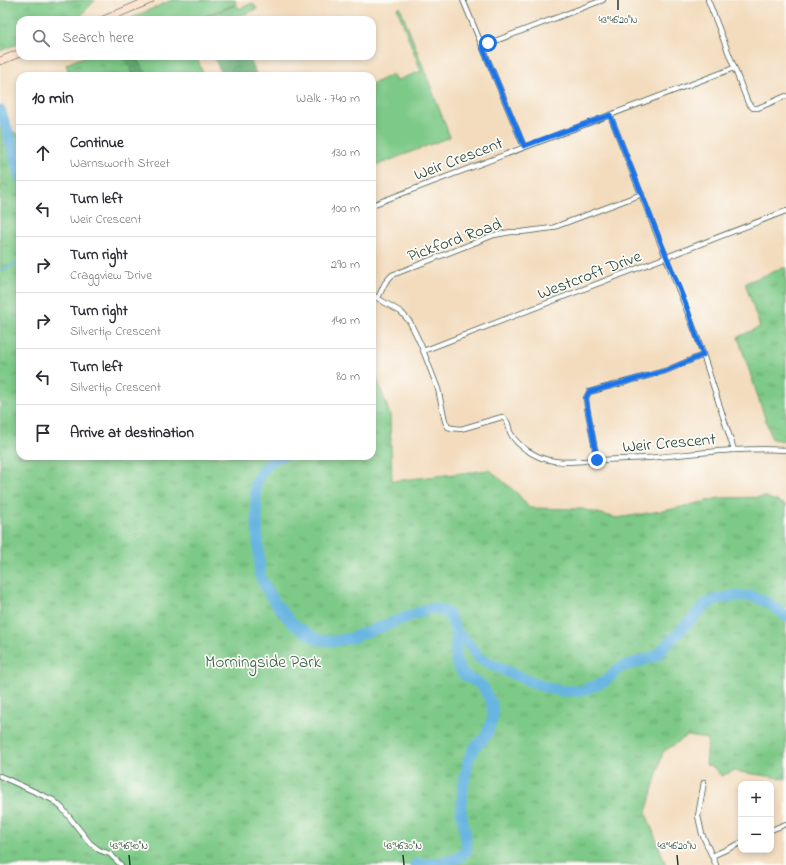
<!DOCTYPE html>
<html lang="en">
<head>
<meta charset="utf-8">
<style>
	:root { --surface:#fff; --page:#f2f2f3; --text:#2b2b33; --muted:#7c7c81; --line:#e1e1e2 }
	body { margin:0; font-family:"Indie Flower",sans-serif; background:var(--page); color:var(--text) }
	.controls { position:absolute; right:12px; bottom:12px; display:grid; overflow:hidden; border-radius:8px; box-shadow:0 2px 6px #0003 }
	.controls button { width:36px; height:36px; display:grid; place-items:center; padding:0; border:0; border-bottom:1px solid var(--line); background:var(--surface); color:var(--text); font:20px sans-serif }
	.stop { position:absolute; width:12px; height:12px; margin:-9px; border:3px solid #1a73e8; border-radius:50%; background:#fff }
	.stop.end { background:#1a73e8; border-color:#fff; box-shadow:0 1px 4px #0008 }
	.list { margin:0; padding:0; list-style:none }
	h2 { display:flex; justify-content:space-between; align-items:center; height:52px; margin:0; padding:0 16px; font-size:17px }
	h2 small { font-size:13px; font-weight:400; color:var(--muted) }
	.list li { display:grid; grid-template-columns:26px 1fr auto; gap:12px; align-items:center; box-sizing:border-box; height:56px; padding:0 16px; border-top:1px solid var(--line) }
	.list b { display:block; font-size:15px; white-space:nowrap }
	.list p { margin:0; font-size:13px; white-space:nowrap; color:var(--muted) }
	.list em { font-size:13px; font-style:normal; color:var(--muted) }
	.icon { flex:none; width:22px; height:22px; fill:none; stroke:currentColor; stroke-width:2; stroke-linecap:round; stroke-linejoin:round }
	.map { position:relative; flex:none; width:786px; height:865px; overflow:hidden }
	.search { position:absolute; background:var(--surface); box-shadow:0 2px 6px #0003; left:16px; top:16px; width:360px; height:44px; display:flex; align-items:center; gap:10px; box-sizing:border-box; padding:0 14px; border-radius:12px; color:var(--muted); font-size:15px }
	.panel { position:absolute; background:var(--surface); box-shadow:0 2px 6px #0003; left:16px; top:72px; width:360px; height:388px; border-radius:12px }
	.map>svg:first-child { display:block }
	.grass { fill:#7dc987; stroke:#4e835e }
	.forest { fill:url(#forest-crowns); stroke:#427554 }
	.park { fill:url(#park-tufts); stroke:#4e835e }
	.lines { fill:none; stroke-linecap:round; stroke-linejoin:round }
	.stream { stroke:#68b5e1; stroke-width:2 }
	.river { stroke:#68b5e1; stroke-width:11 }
	.street-casing { stroke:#3f5549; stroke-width:6 }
	.secondary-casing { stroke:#3f5549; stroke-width:8 }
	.street { stroke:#fff; stroke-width:4.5 }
	.secondary { stroke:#fde4d1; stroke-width:7 }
	.route { stroke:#1a73e8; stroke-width:5 }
	.ticks { fill:none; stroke:#1f3d34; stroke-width:1.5 }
	.labels { text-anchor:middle; stroke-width:3.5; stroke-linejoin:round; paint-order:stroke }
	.street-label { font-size:17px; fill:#1f3d34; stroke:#fdfcf7 }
	.park-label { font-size:17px; fill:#366049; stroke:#fdfcf7 }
	.ticks-label { font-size:10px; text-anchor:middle; fill:#1f3d34; stroke:#fdfcf7; stroke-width:3.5; stroke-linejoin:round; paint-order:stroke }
</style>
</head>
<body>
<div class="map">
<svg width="786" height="865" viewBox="0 0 786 865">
	<defs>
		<pattern id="forest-crowns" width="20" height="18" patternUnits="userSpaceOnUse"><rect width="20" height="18" fill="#66ad74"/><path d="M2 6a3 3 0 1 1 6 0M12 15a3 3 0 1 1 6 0" fill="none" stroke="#538e60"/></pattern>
		<pattern id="park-tufts" width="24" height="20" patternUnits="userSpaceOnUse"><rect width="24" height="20" fill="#7dc987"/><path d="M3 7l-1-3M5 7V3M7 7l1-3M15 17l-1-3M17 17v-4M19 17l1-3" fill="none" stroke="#66a46f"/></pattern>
	</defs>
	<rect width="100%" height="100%" fill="#fdfcf7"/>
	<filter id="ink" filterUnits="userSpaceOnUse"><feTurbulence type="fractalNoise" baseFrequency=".025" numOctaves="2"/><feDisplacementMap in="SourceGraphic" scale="8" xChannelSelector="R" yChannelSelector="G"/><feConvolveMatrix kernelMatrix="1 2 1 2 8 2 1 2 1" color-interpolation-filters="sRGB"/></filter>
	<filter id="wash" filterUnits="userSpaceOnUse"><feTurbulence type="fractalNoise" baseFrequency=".012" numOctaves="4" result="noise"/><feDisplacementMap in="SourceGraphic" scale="16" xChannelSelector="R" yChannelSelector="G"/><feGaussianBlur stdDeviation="0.9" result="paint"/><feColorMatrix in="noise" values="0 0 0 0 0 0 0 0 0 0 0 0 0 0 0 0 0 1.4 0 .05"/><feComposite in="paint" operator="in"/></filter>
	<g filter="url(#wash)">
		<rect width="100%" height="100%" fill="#f3dcbe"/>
		<!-- grass -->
		<g class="grass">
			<polygon points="172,0 235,0 236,4 200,18 200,20 127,20"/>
			<polygon points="253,3 257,9 229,20 203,20 202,18 237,5 239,9"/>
			<polygon points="400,7 450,137 372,167 372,84 391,75 394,76 395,81 421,71 397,8"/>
			<polygon points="134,56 196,56 204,76 148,76"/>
		</g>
		<!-- forest -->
		<g class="forest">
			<polygon points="110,56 134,56 148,76 115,76"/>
			<polygon points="214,56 249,56 256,74 250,76 222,76"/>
		</g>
		<!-- park -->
		<g class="park">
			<polygon points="0,0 95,0 77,20 20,20 20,43 0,51"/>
			<polygon points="86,56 123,56 134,76 70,76 66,64"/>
			<polygon points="0,122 20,136 20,456 372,456 372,365 390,415 392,481 490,470 518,494 529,508 582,509 617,518 673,509 719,498 766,497 786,505 786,779 733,771 721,776 715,768 706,765 708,739 687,736 663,752 646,813 666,865 0,865"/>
			<polygon points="786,267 786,441 772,439 738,337 760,327 745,283"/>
		</g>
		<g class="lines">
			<!-- stream -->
			<polyline class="stream" points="0,271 20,262"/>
			<!-- river -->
			<g class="river">
				<polyline points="0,110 8,131 20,177"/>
				<path d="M281,456C269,460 260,473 255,484L260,576L272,599L293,624L318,640L335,641L351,638L428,609L435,608L449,614L457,634L455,650L457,665L464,675L482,685L492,704L493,717L486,736L475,747L469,758L463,787L461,811L465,833L467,850L460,857L445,862L415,865"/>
				<polyline points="457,634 463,637 479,658 508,672 544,687 562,691 581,691 604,682 621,667 656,656 705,605 717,599 734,596 752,596 769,603 786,616"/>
			</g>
		</g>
	</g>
	<g filter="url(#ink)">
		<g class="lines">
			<defs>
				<g id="street">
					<polyline points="463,0 524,147"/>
					<polyline points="708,0 748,103 753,108 758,108 786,96"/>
					<polyline points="482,46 603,0"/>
					<polyline points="610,115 698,339 734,450"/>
					<polyline points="372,205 734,68"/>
					<path d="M372,295L401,312L410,322L421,345L438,389L445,421L448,427L452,428L461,429L502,417C509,421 508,426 510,432C515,443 527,451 537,456C555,465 579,461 598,460C618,459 638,459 658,457C701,453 743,447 786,450"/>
					<polyline points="378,298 385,283 392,275 405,270 494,235 511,232 521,232 552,228 642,194"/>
					<polyline points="423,351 786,211"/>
					<polyline points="597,460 587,407 586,398 589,392 665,371 703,355"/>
					<polyline points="0,776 53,800 62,808 90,843 99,850 110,854 121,865"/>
					<polyline points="704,782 698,816 702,834 716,865"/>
					<polyline points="771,830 786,824"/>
					<polyline points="712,856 741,843"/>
				</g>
				<g id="secondary">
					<polyline points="103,20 150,0"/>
					<polyline points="0,61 20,53"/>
				</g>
			</defs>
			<!-- street casing -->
			<use href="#street" class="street-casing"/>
			<!-- secondary casing -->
			<use href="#secondary" class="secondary-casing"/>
			<!-- street -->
			<use href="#street" class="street"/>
			<!-- secondary -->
			<use href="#secondary" class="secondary"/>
		</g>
	</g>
	<g class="lines" filter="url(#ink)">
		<!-- route -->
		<polyline class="route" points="488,43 482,46 524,146 610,115 687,308 703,355 665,371 589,392 586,398 587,406 597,460"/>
	</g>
	<!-- ticks -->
	<path class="ticks" d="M618,0V10M129,855L130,865M403,855L404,865M677,855L678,865"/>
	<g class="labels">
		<!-- street labels -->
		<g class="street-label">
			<text transform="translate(458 158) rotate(-21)" y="6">Weir Crescent</text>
			<text transform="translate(454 239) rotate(-20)" y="6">Pickford Road</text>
			<text transform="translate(589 274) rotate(-21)" y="6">Westcroft Drive</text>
			<text transform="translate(669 442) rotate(-5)" y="6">Weir Crescent</text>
		</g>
		<!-- park labels -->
		<g class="park-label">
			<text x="263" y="667">Morningside Park</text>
		</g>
	</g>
	<g class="ticks-label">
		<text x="618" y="23">43°46'20"N</text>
		<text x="129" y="849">43°46'40"N</text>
		<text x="403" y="849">43°46'30"N</text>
		<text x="677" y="849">43°46'20"N</text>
	</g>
</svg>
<div class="controls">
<button>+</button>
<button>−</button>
</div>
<div class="stop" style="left:488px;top:43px"></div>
<div class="stop end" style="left:597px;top:460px"></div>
<div class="search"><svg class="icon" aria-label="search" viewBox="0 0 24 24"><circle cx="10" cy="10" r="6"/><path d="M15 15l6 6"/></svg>Search here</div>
<section class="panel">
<h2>10 min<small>Walk · 740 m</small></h2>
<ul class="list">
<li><svg class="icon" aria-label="ahead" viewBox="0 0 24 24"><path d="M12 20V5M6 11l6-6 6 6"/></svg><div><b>Continue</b><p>Warnsworth Street</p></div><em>130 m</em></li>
<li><svg class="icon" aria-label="left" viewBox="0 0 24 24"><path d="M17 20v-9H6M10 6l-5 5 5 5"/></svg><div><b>Turn left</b><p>Weir Crescent</p></div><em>100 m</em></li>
<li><svg class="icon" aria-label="right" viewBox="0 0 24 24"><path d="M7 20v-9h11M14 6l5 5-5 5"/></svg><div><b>Turn right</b><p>Craggview Drive</p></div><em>290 m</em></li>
<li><svg class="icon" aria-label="right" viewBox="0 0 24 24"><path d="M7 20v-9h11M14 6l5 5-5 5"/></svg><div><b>Turn right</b><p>Silvertip Crescent</p></div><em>140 m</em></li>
<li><svg class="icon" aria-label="left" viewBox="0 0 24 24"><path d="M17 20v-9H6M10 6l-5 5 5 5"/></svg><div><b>Turn left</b><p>Silvertip Crescent</p></div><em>80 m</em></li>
<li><svg class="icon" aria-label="arrive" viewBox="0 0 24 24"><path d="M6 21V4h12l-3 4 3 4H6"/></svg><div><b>Arrive at destination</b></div></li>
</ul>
</section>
</div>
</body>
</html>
